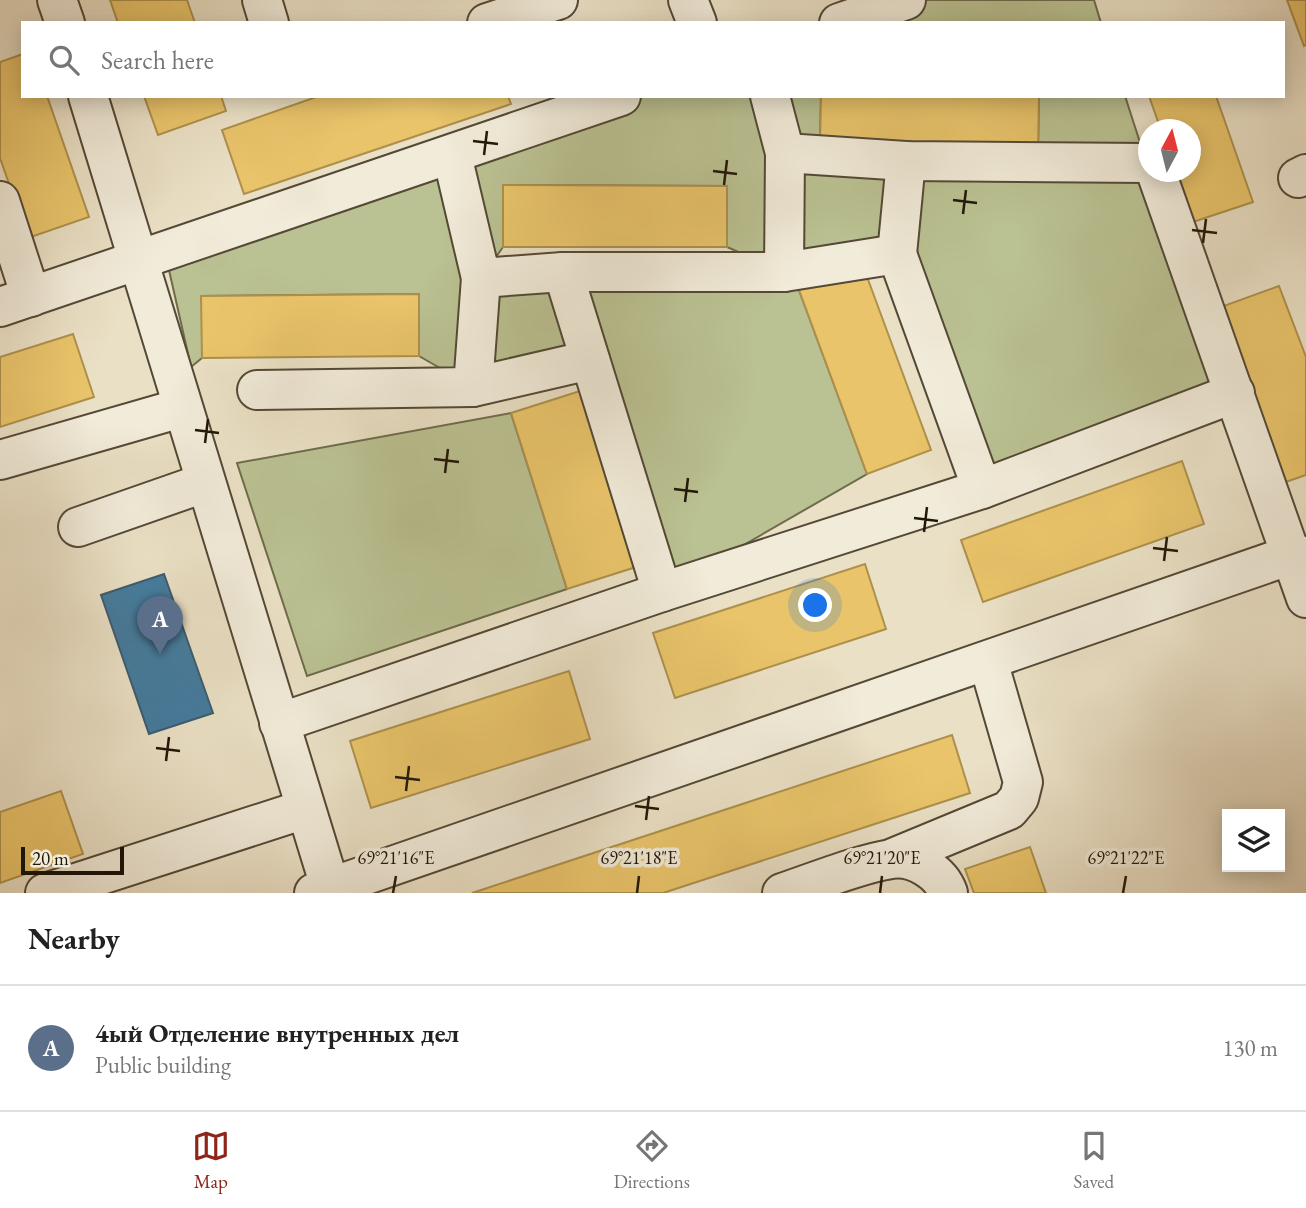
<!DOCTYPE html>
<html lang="en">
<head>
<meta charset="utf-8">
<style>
	:root { --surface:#fff; --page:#f6f6f6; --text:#222; --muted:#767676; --line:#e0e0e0; --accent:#8f2418 }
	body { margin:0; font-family:"EB Garamond",serif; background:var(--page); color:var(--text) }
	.controls { position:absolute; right:21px; bottom:21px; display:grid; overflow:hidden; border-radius:0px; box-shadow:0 4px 18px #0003 }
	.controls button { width:63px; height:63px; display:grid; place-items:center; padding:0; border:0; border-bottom:2px solid var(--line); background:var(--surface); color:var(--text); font:35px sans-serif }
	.compass { position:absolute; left:1138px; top:119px; width:63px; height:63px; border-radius:50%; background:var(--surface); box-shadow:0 4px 18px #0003; rotate:7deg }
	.scale { position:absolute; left:21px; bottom:18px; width:103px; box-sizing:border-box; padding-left:7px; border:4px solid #221707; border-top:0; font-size:19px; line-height:24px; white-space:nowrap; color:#221707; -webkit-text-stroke:5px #f1ebd9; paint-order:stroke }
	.you { position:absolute; left:816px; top:606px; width:24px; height:24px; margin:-18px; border:5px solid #fff; border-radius:50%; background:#1a73e8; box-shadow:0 0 0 10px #1a73e833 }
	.badge { display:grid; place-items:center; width:46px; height:46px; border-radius:50%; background:var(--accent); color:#fff; font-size:23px; font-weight:700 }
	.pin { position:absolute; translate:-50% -58px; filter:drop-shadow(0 2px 4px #0008) }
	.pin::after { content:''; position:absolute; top:37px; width:24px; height:21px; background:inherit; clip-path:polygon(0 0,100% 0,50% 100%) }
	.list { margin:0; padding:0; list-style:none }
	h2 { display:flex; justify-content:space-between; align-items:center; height:91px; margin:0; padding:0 28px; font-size:30px }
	h2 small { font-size:23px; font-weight:400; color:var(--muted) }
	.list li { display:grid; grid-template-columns:46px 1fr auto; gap:21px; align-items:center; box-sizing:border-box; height:126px; padding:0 28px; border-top:2px solid var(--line) }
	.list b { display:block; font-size:26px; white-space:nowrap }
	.list p { margin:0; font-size:23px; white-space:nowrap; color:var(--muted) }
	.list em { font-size:23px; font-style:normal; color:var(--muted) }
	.icon { flex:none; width:38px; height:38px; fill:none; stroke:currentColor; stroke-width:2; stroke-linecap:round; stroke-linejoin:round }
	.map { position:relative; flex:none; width:1306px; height:893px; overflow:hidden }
	.search { position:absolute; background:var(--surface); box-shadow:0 4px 18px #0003; left:21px; right:21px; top:21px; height:77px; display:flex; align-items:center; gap:18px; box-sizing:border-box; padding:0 24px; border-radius:0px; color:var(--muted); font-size:26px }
	.sheet { height:217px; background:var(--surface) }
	nav { display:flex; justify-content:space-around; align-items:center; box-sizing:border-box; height:98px; border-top:2px solid var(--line); background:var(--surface); font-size:19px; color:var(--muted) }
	nav a { display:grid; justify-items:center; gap:4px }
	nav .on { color:var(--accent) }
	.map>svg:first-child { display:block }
	.green { fill:#bac192; stroke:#6e6c4c; stroke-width:2 }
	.homes { fill:#e9c46a; stroke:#ad904c; stroke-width:2 }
	.public { fill:#457b9d; stroke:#3a5d70; stroke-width:2 }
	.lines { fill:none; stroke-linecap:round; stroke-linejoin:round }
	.minor-casing { stroke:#544936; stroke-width:42 }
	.minor { stroke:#f1ebd9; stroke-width:38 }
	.ticks { fill:none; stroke:#221707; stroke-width:2.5 }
	.ticks-label { font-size:18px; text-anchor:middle; fill:#221707; stroke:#f1ebd9; stroke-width:7; stroke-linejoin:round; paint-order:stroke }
</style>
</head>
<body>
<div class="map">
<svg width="1306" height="893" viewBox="0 0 1306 893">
	<rect width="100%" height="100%" fill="#eae0c5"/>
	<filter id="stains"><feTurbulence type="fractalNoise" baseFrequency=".00286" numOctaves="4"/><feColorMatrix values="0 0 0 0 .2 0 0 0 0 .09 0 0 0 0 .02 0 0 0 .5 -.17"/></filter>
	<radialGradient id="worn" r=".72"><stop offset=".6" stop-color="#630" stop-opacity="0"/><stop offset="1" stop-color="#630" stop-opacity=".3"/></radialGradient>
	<!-- green -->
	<g class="green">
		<polygon points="912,0 1094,0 1101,23 839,23"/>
		<polygon points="621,96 821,96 820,143 1148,169 1235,393 982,489 897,254 784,272 727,247 726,186 504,185 503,247 482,277 563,272 799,290 867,474 662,592 590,360 473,387 419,356 419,294 202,296 202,358 191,367 169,270 452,155"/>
		<polygon points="1039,96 1125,96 1145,158 1038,150"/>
		<polygon points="511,413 567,589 307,676 237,463"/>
	</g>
	<!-- homes -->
	<g class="homes">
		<polygon points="110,0 187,0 195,23 118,23"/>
		<polygon points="1287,0 1306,0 1306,45 1304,46"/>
		<polygon points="23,54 23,96 47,96 89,217 28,238 0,158 0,62"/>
		<polygon points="144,96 221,96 226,111 158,135"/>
		<polygon points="319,96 508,96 511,104 244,194 222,130"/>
		<polygon points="821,96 1039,96 1038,150 820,143"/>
		<polygon points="1149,96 1216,96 1253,202 1193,222 1175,172 1190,172 1190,130 1161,130"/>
		<polygon points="503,185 727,186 727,247 503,247"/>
		<polygon points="863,266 931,450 867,474 799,290"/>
		<polygon points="1279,286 1306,357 1306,475 1283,483 1218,308"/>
		<polygon points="419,294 419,356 202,358 201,296"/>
		<polygon points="73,334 94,397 0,427 0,357"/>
		<polygon points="580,391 636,567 567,589 511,413"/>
		<polygon points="1182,461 1204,524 983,602 961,540"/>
		<polygon points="865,564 886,629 675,698 653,633"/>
		<polygon points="569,671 590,739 371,808 350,741"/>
		<polygon points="952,735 970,793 663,893 472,893"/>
		<polygon points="61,791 83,854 0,883 0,812"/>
		<polygon points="1030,847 1046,893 974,893 965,869"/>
	</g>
	<!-- public -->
	<polygon class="public" points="164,574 213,713 149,734 101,595"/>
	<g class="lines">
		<defs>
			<g id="minor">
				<polyline points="57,0 65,23"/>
				<polyline points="262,0 269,23"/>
				<polyline points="688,0 697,23"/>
				<polyline points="487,23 558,0"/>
				<polyline points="839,23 906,0"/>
				<polyline points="88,96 332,893"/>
				<polyline points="770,96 785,153 906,161 1148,163"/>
				<polyline points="1156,172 1306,598"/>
				<polyline points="1298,178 1306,174"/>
				<polyline points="0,201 31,297"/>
				<polyline points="897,254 906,161"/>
				<polyline points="563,272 662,592"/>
				<polyline points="784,272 785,153"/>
				<polyline points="0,307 621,96"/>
				<polyline points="473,387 590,360"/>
				<polyline points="257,390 473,387 481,278"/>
				<polyline points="0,460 181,408"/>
				<polyline points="982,489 1235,393"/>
				<polyline points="78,527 204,483"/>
				<polyline points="279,723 662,592 982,489 897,254 784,272 563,272 481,278 452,155"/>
				<polyline points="893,858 1009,810 1019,798 1023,782 988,661"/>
				<polyline points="45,893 305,809"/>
				<polyline points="314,893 1291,555 1306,556"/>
				<path d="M782,893C812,883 862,863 892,859C914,856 941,872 948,893"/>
			</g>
		</defs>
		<!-- minor casing -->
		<use href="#minor" class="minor-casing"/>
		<!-- minor -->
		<use href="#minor" class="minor"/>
	</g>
	<!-- ticks -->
	<path class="ticks" d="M473,141L498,144M484,155L487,131M713,171L737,174M724,185L727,160M953,200L977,203M963,214L966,190M1192,230L1217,233M1203,243L1206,219M195,430L219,433M205,443L208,419M434,459L459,462M445,473L448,449M674,489L698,492M685,502L688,478M914,518L938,521M924,532L927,507M1153,548L1178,551M1164,561L1167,537M156,748L180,751M166,761L169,737M395,777L420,780M406,791L409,766M635,806L659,809M646,820L649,796M393,893L396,876M637,893L639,876M880,893L882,876M1123,893L1126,876"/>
	<g class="ticks-label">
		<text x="396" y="864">69°21'16"E</text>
		<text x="639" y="864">69°21'18"E</text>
		<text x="882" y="864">69°21'20"E</text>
		<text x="1126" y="864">69°21'22"E</text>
	</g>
	<rect width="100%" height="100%" filter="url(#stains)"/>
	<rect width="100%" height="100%" fill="url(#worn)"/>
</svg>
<div class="controls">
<button><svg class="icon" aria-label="layers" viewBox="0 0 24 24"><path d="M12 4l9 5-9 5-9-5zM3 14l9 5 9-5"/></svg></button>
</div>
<svg class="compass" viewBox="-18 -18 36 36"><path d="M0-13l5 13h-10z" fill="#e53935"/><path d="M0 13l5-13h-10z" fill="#767676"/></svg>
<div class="scale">20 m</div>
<div class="you"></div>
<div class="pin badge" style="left:160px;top:654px;background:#5c6f8a">A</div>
<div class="search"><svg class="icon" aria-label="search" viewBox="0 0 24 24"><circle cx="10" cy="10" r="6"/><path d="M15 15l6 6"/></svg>Search here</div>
</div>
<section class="sheet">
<h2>Nearby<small></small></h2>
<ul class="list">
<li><span class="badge" style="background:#5c6f8a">A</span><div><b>4ый Отделение внутренных дел</b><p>Public building</p></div><em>130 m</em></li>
</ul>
</section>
<nav>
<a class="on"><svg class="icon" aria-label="map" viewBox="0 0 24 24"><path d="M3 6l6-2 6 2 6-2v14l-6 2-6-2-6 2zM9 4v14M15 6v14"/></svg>Map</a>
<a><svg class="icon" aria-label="directions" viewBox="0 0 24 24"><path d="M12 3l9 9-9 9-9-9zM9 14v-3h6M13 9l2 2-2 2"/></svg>Directions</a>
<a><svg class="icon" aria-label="saved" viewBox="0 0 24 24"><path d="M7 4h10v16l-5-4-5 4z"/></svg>Saved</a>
</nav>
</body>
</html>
